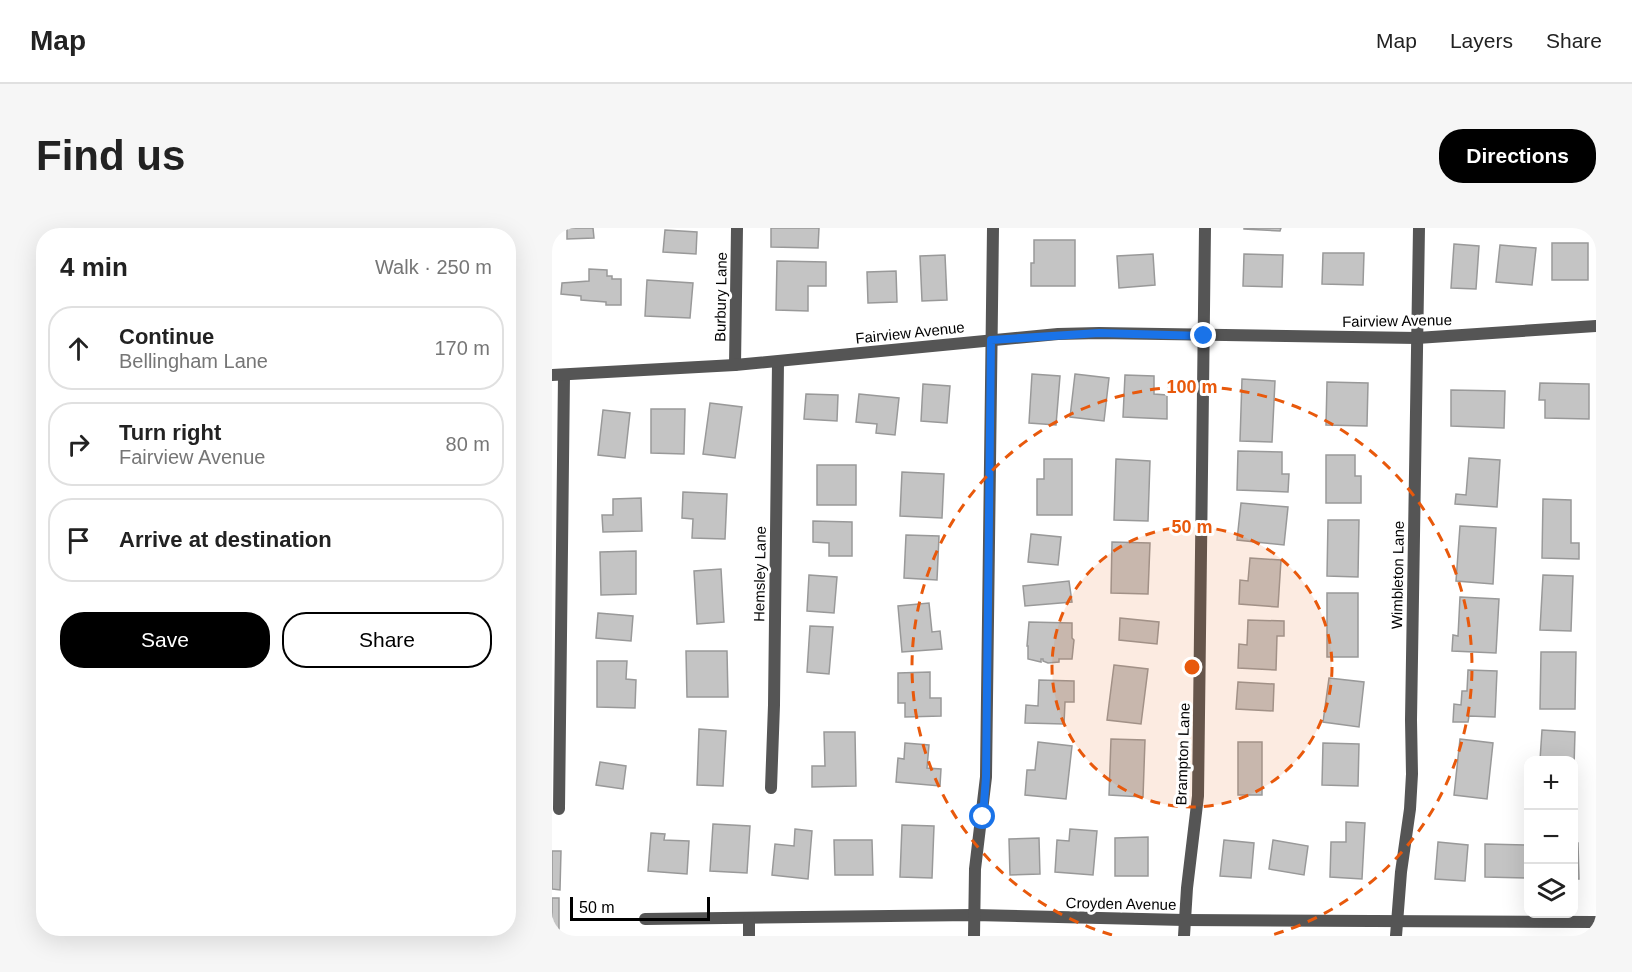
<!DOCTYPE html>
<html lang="en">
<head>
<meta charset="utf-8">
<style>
	:root { --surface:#fff; --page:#f6f6f6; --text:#222; --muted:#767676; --line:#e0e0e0; --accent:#000 }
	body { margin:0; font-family:Helvetica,sans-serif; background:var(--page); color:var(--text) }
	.controls { position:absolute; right:18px; bottom:18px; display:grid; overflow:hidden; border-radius:12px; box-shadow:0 6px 24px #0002 }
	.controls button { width:54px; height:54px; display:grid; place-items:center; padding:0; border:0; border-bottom:2px solid var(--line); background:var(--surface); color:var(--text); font:30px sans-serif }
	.scale { position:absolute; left:18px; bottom:15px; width:140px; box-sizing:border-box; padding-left:6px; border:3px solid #000; border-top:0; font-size:16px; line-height:21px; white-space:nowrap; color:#000; -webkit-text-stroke:4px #fff; paint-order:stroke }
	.stop { position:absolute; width:18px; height:18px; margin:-14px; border:4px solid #1a73e8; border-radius:50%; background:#fff }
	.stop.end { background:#1a73e8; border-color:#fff; box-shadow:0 2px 6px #0008 }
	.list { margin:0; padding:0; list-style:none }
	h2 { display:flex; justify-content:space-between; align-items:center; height:78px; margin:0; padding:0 24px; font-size:26px }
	h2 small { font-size:20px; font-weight:400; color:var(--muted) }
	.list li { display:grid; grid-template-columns:39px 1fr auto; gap:18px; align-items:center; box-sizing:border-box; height:84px; margin:0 12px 12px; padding:0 12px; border:2px solid var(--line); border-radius:24px }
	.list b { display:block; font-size:22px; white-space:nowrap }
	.list p { margin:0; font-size:20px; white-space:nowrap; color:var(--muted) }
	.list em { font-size:20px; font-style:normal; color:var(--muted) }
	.actions { display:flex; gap:12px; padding:18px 24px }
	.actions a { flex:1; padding:14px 0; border:2px solid var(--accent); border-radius:24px; text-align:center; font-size:21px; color:var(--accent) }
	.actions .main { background:var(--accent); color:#fff }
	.icon { flex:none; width:33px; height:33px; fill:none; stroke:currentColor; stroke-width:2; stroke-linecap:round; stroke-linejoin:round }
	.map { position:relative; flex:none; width:1044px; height:708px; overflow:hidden; border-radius:24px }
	header { display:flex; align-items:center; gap:36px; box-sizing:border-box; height:84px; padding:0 30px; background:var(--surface); border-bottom:2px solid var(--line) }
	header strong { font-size:28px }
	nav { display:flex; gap:33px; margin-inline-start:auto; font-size:21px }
	.intro { display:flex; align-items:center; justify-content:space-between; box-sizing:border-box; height:144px; padding:0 36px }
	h1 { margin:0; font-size:42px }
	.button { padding:15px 27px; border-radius:24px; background:var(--accent); color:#fff; font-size:21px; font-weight:700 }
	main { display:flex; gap:36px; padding:0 36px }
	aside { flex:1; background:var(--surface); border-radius:24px; box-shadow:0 6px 24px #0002 }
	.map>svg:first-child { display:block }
	.building { fill:#c4c4c4; stroke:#999; stroke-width:1.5 }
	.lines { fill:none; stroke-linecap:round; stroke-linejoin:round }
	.minor { stroke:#555; stroke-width:12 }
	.tertiary { stroke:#555; stroke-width:12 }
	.route { stroke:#1a73e8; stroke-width:8 }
	.ring { fill:none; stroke:#e8590c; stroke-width:3; stroke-dasharray:10 8 }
	.labels { text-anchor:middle; stroke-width:6; stroke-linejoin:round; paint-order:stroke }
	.street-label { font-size:15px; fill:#000; stroke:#fff }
	.centre { fill:#e8590c; stroke:#fff; stroke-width:3 }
	.ring-label { font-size:18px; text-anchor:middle; font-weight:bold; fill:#e8590c; stroke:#fff; stroke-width:6; stroke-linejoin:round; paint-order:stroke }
</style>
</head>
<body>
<header>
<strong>Map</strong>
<nav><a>Map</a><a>Layers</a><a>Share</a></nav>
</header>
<div class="intro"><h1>Find us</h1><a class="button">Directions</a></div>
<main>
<aside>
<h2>4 min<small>Walk · 250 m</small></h2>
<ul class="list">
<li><svg class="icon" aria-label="ahead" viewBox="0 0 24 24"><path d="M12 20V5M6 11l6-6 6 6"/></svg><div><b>Continue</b><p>Bellingham Lane</p></div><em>170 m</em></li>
<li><svg class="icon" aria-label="right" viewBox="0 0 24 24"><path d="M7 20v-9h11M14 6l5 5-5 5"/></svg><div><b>Turn right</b><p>Fairview Avenue</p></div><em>80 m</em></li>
<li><svg class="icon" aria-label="arrive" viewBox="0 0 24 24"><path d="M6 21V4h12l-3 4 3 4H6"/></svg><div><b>Arrive at destination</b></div></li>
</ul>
<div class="actions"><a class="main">Save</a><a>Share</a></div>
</aside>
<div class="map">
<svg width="1044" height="708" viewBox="0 0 1044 708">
	<rect width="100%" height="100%" fill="#fff"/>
	<!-- building -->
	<g class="building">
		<polygon points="15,0 41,0 42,10 15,11"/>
		<polygon points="219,0 267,0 266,20 219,19"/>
		<polygon points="692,0 729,0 728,3 692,1"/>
		<polygon points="113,2 145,4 144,26 111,24"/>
		<polygon points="482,12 523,12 523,58 479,58 479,35 482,35"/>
		<rect x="1000" y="15" width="36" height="37"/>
		<polygon points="902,16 927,18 924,61 899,60"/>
		<polygon points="948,17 984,20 980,57 944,54"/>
		<polygon points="771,25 812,25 811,57 770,56"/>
		<polygon points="601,26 603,57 567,60 565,28"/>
		<polygon points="692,26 731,27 730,59 691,58"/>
		<polygon points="393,27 395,72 370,73 368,28"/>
		<polygon points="225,33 274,34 274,58 256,58 256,83 224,82"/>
		<polygon points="37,41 55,42 55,48 60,48 60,51 69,51 69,77 54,77 54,74 29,72 29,68 9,66 10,55 37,53"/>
		<polygon points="344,43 345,74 316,75 315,44"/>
		<polygon points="95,52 141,55 138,90 93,88"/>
		<polygon points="480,146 508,148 504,197 477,195"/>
		<polygon points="523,146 557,150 552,193 518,189"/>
		<polygon points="573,147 602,148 602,166 615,167 615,191 571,189"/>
		<polygon points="690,151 723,153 720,214 688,213"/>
		<polygon points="775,154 816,155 815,198 774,197"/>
		<polygon points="988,155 1037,156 1037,191 993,190 993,172 987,172"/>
		<polygon points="371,156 398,158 395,195 369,193"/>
		<polygon points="899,162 953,163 952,200 899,198"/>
		<polygon points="254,166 286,167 285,193 252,191"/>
		<polygon points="307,166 347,170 343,207 324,205 325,196 304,194"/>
		<polygon points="158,175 190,179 183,230 151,226"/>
		<polygon points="99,181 133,181 132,226 99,225"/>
		<polygon points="51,182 78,185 73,230 46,227"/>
		<polygon points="686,223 730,224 730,246 737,246 736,264 685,262"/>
		<polygon points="774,227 803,227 803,248 809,248 809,275 774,275"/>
		<polygon points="917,230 948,232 945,279 903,276 904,266 914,267"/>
		<polygon points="492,231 520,231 520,287 485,287 485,251 492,251"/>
		<polygon points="564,231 598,233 596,293 562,292"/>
		<rect x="265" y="237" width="39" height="40"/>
		<polygon points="350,244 392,246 390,290 348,288"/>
		<polygon points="131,264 175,266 173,311 140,310 141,291 130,290"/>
		<polygon points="89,270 90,303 51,304 50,287 61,287 61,271"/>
		<polygon points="991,271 1019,272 1019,315 1027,315 1027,331 990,330"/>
		<polygon points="689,275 736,279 732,317 685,312"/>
		<polygon points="776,292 807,292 806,349 775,348"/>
		<polygon points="261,293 300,294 300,328 277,328 277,315 261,314"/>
		<polygon points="908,298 944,300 941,356 904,353"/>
		<polygon points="479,306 509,309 506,337 476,334"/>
		<polygon points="354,307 387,308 385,352 352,350"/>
		<polygon points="560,314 598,315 596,366 559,365"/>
		<polygon points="84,323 84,366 49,367 48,324"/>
		<polygon points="698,330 729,332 726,379 687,376 688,352 696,353"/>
		<polygon points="169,341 172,394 145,396 142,343"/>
		<polygon points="257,347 285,349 282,385 255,383"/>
		<polygon points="991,347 1021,348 1019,403 988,402"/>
		<polygon points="517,353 520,374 473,378 471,358"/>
		<rect x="775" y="365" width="31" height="64"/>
		<polygon points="908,369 947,371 944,425 900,423 901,407 906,408"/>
		<polygon points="377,375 380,404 388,403 390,421 350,424 346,378"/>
		<polygon points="46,385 81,388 79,413 44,410"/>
		<polygon points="568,390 607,394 605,416 567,412"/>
		<polygon points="696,392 732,393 732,408 725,408 724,442 686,440 687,416 695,417"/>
		<polygon points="477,394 520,395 520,410 522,412 520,431 507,431 507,434 496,435 491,433 491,431 489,431 489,434 476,431 476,418 475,418"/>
		<polygon points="258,398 281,399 277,446 255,444"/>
		<polygon points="134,423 175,423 176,469 135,469"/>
		<polygon points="989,424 1024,424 1023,481 988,481"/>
		<polygon points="45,433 75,433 74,451 84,452 83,480 45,479"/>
		<polygon points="562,437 596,441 589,496 555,492"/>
		<polygon points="916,442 945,443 943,489 917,488 916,494 901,494 902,476 909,477 910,463 915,463"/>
		<polygon points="378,444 378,470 389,470 389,488 353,489 353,475 346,475 346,445"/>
		<polygon points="777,450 812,454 807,499 771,494"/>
		<polygon points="487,452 522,453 522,474 513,474 512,496 473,495 474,477 486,478"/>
		<polygon points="686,454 722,456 721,483 684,481"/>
		<polygon points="147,501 174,503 171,558 145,557"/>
		<polygon points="990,502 1023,504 1022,539 1022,532 988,532"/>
		<polygon points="272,504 303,504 304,558 260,559 260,538 273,538"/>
		<polygon points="559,511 593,512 591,569 557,567"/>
		<polygon points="908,511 941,515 935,571 902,567"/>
		<polygon points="486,514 520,518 514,571 473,567 475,542 483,542"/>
		<rect x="686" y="514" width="24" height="53"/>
		<polygon points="353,515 377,517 375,540 389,541 388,558 344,554 346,530 352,531"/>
		<polygon points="771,515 807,516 806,558 770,557"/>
		<polygon points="48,534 74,538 71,561 44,557"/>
		<polygon points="794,594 813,595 810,651 778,649 779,614 794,614"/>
		<polygon points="161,596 198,598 195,645 158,643"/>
		<polygon points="350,597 382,598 380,650 348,649"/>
		<polygon points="243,601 260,603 256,651 220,647 223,616 242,618"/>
		<polygon points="518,601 545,603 541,647 503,644 505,612 517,613"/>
		<polygon points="99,605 113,606 112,612 137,613 135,646 96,643"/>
		<polygon points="596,609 596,648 563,648 563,610"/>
		<polygon points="487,610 488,646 458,647 457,611"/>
		<polygon points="282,612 320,612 321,647 283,647"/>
		<polygon points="672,612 702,615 699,650 668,648"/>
		<polygon points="721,612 756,618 752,647 717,641"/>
		<polygon points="886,614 916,617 913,653 883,651"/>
		<polygon points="1022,615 1026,615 1027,651 1022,651"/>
		<polygon points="933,616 976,617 976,650 933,649"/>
		<polygon points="0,623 9,623 8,662 0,661"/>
		<rect x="0" y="670" width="7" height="38"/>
	</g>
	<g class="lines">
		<!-- minor -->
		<g class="minor">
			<polyline points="183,137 185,0"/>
			<polyline points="219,560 222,477 226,134"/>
			<polyline points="7,581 12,147"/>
			<polyline points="93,691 422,687 632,692 1044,694"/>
			<polyline points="197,708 197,691"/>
			<polyline points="422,708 423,641 434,549 441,0"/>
			<polyline points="632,708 635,660 646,568 653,0"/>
			<polyline points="844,708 849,644 858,581 860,546 859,492 867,0"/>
		</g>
		<!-- tertiary -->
		<polyline class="tertiary" points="0,147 183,137 506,106 547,105 865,110 1044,98"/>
	</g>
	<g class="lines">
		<!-- route -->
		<polyline class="route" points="431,589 434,549 439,112 547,105 652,108"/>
	</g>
	<!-- distance rings -->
	<circle cx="640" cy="439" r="140" fill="#e8590c" fill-opacity=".12"/>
	<g class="ring">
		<circle cx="640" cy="439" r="140"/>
		<path d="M560 707A280 280 0 1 1 720 707"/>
	</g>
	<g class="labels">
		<!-- street labels -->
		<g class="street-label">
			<text transform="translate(169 69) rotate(-89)" y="5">Burbury Lane</text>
			<text transform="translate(845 93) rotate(-1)" y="5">Fairview Avenue</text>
			<text transform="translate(358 105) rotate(-6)" y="5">Fairview Avenue</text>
			<text transform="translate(208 346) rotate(-89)" y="5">Hemsley Lane</text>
			<text transform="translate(846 347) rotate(-89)" y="5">Wimbleton Lane</text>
			<text transform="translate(631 526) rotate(-88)" y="5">Brampton Lane</text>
			<text transform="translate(569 676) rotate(1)" y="5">Croyden Avenue</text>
		</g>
	</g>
	<circle cx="640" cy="439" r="9" class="centre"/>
	<g class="ring-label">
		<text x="640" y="165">100 m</text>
		<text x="640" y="305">50 m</text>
	</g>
</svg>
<div class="controls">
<button>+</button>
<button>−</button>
<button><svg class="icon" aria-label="layers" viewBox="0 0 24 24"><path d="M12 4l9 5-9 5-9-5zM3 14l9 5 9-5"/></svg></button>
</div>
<div class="scale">50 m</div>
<div class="stop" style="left:431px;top:589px"></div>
<div class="stop end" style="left:652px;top:108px"></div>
</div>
</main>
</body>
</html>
